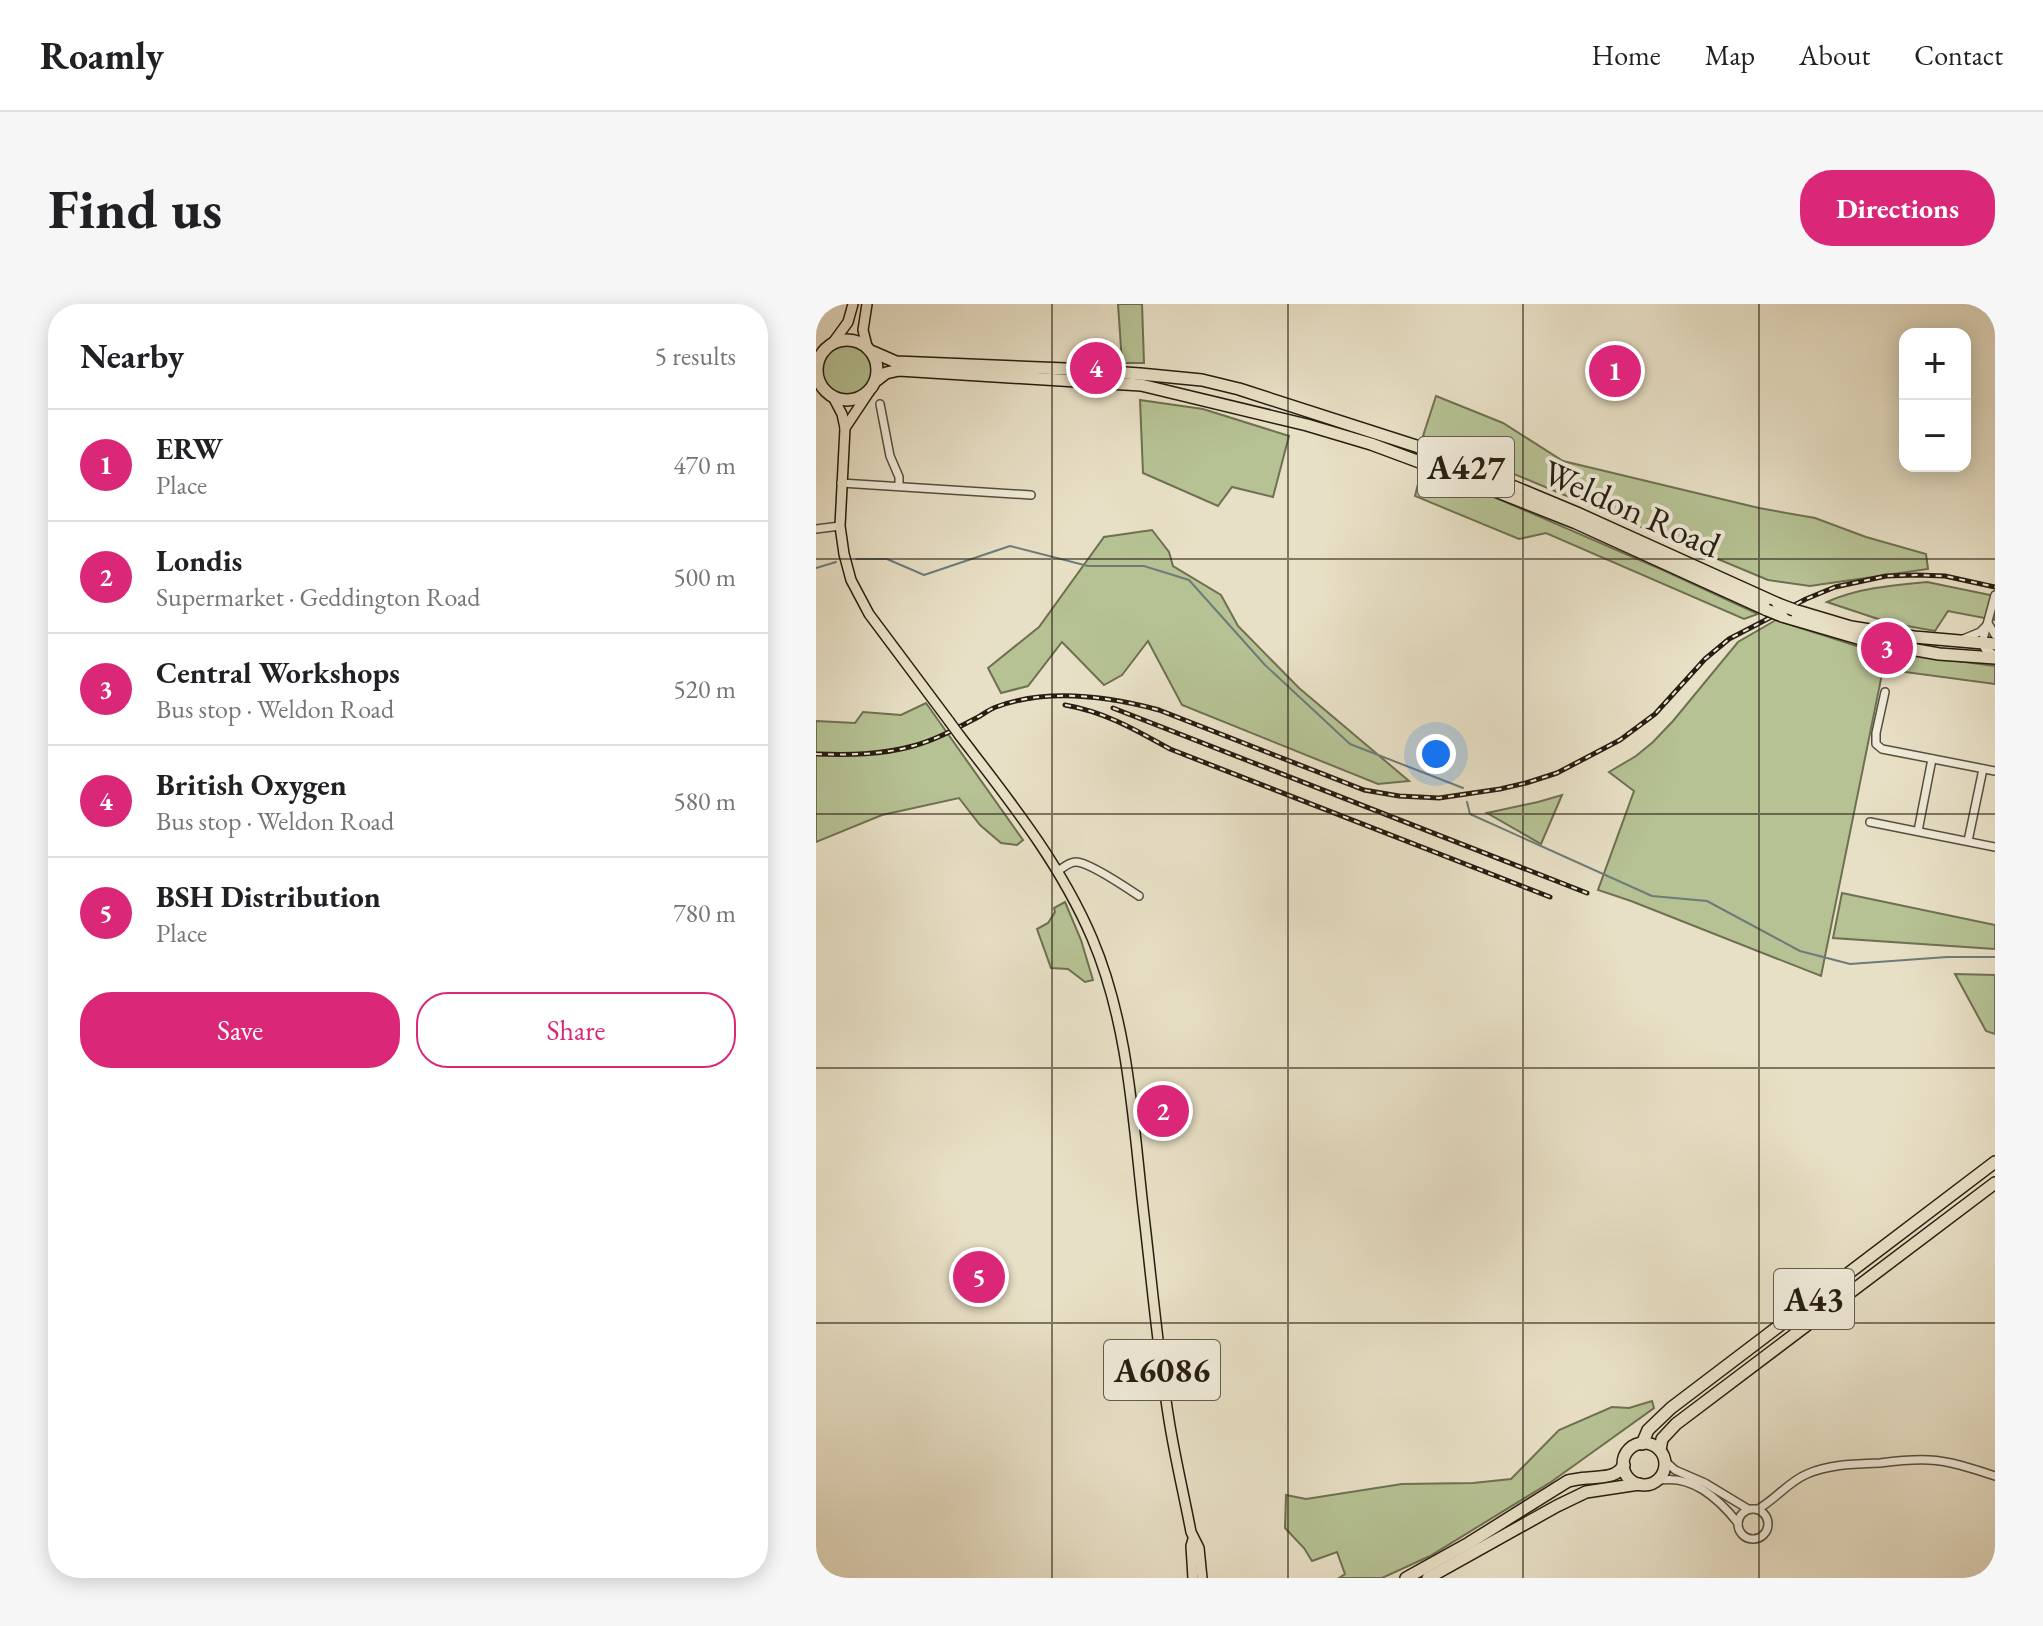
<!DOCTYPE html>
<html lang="en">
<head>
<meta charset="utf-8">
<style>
	:root { --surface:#fff; --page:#f6f6f6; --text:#202124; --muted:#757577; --line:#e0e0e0; --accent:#db2777 }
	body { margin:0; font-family:"EB Garamond",serif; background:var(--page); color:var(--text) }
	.controls { position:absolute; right:24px; top:24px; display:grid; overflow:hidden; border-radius:16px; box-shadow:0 4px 20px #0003 }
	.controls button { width:72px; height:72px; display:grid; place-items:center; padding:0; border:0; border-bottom:2px solid var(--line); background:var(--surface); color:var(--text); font:40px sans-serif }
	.you { position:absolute; left:620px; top:450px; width:28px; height:28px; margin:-20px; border:6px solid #fff; border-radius:50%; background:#1a73e8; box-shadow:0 0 0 12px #1a73e833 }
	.badge { display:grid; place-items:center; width:52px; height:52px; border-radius:50%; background:var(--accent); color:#fff; font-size:26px; font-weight:700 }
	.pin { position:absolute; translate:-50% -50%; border:4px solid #fff; box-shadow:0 2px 8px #0006 }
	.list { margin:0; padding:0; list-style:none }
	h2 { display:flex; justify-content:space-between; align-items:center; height:104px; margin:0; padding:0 32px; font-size:34px }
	h2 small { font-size:26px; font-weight:400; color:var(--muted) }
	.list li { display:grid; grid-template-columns:52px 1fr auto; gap:24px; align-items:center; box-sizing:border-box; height:112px; padding:0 32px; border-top:2px solid var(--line) }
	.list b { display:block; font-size:30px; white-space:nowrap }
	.list p { margin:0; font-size:26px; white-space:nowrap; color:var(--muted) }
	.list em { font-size:26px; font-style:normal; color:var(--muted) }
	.actions { display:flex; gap:16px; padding:24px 32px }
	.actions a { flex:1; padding:18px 0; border:2px solid var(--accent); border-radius:32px; text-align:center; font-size:28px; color:var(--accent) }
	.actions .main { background:var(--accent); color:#fff }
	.map { position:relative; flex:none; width:1179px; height:1274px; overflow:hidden; border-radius:32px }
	header { display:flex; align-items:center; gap:48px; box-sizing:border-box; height:112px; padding:0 40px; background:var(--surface); border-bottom:2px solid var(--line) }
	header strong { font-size:38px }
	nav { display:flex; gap:44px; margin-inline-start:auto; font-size:28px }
	.intro { display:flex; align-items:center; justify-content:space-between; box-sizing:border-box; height:192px; padding:0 48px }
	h1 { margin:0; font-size:56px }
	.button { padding:20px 36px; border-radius:32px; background:var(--accent); color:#fff; font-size:28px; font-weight:700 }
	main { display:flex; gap:48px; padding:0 48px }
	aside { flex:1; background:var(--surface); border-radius:32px; box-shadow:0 4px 20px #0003 }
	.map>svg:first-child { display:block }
	.green { fill:#b6c294; stroke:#6e7052; stroke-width:2 }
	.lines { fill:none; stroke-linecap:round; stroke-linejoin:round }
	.stream { stroke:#6d7c79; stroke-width:2 }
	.minor-casing { stroke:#574e3e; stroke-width:10 }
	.major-casing { stroke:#271d10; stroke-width:12 }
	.highway-casing { stroke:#271d10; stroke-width:14 }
	.minor { stroke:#f0ebda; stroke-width:7 }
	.major { stroke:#e8e0c6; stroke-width:9 }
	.highway { stroke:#e8e0c6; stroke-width:11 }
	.rail-casing { stroke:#271d10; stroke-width:5 }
	.rail { stroke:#f0ebda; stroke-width:2; stroke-dasharray:6; stroke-linecap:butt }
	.major-bridge-casing { stroke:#271d10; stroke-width:12; stroke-linecap:butt }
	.highway-bridge-casing { stroke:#271d10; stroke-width:14; stroke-linecap:butt }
	.major-bridge { stroke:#e8e0c6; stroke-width:9 }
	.highway-bridge { stroke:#e8e0c6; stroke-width:11 }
	.grid { fill:none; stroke:#271d10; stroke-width:2; stroke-opacity:0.55 }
	.labels { text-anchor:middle; stroke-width:8; stroke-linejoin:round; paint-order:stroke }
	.shield { fill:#f0ebda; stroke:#635b4d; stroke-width:2 }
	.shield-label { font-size:34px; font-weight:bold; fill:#271d10 }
	.street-label { font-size:36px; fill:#271d10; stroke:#f0ebda }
</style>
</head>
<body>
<header>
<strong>Roamly</strong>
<nav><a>Home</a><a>Map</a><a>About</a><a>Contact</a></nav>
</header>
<div class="intro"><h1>Find us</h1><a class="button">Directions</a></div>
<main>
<aside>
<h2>Nearby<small>5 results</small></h2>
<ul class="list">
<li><span class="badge">1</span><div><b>ERW</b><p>Place</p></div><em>470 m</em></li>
<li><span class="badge">2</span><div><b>Londis</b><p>Supermarket · Geddington Road</p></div><em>500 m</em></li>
<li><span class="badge">3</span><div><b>Central Workshops</b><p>Bus stop · Weldon Road</p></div><em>520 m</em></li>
<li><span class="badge">4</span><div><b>British Oxygen</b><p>Bus stop · Weldon Road</p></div><em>580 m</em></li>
<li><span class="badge">5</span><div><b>BSH Distribution</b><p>Place</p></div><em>780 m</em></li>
</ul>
<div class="actions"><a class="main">Save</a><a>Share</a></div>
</aside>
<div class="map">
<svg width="1179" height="1274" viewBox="0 0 1179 1274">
	<rect width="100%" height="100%" fill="#e8e0c6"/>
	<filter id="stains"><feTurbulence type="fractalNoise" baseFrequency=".0025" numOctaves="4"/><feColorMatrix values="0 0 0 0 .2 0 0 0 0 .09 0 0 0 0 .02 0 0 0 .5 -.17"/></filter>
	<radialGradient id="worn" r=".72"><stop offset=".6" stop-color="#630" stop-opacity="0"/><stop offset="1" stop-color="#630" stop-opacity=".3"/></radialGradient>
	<!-- green -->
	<g class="green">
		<polygon points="302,0 326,0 328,59 306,59"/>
		<circle cx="31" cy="65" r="26"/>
		<polygon points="620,92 687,119 747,157 943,204 999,214 1050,233 1110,250 1112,265 994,282 952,276 607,132"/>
		<polygon points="324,96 387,105 473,132 457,193 416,183 402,202 327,169"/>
		<polygon points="619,171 634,174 849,267 942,310 928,315 730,229 703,235 599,192 603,176"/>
		<polygon points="336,226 353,248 357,262 405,291 422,322 483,384 593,477 562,480 366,401 332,337 306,371 288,381 246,338 212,382 185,389 172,364 223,323 288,233"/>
		<path d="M1111,278L1179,292V316L1132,307L1119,327L1074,319L1011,298C1042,284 1078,281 1111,278Z"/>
		<polygon points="960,316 1050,345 1179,362 1179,380 1067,365 1005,672 815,597 782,586 818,487 793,468 820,452 837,438 857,417 922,338"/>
		<polygon points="110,399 207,536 201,541 185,539 164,521 143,494 66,511 0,538 0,417 39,419 47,408 85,411"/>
		<polygon points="746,491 725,540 671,509 722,498"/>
		<polygon points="1026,589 1179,621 1179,645 1017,634"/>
		<polygon points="249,598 265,636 277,676 269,678 252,665 235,664 221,625 232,619 239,608 238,604"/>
		<polygon points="1139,670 1179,671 1179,730 1170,727"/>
		<polygon points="836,1097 838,1104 735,1178 614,1252 566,1274 523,1274 529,1270 521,1248 496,1257 488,1244 469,1224 470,1191 490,1195 586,1180 657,1179 695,1175 743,1126 796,1103 813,1104"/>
	</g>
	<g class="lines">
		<!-- stream -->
		<g class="stream">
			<polyline points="40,255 71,255 108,271 194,242 272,262 328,262 373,276 449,361 534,440 647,484"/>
			<polyline points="0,264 20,258"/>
			<polyline points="651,498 654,510 836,592 891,597 984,647 1034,660 1131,653 1179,653"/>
		</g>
		<defs>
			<g id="minor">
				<polyline points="64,100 74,152 83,173 83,182"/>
				<polyline points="25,179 215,191"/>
				<polyline points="0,225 24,222"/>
				<polyline points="1179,291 1166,339 1169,345 1179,351"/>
				<polyline points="1172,319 1179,331"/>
				<polyline points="1147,335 1164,328 1171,321"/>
				<polyline points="1069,388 1060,429 1060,440 1066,445 1179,467"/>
				<polyline points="1054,518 1179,543"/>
				<polyline points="1102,527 1116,455"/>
				<polyline points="1152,537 1167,465"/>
				<path d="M242,567C248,563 253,558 260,558C273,558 311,584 323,592"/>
				<polyline points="849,1157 859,1166 889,1179 932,1205"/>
				<path d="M840,1177C875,1169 902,1194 922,1219"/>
				<path d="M942,1205C960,1195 972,1178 991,1170C1014,1160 1040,1160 1064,1159C1080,1157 1097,1155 1113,1156C1135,1157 1158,1165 1179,1172"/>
				<circle cx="937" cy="1220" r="15"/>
			</g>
			<g id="major">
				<polyline points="16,40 32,18 37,0"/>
				<polyline points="51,42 47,26 51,0"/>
				<polyline points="17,93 26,110 29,124 24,222 28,250 35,276 53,310 133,417"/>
				<polyline points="29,124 53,88"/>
				<path d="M144,432C193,496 244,559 276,634C313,721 317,818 328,912C336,980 342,1048 353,1116C359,1154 368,1191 375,1228L383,1244L386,1274"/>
				<polyline points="377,1235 375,1242 377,1274"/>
			</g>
			<g id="highway">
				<circle cx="31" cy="66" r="30"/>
				<polyline points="57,48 80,58 249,65 324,70 386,76 423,85 600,142 761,209 962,300"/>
				<polyline points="61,76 70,69 83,66 325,81 491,121 555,140 644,173 760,219 951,306"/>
				<polyline points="978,306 1035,323 1098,333 1179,340"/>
				<polyline points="966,312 1055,338 1123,350 1179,354"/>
				<circle cx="828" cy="1160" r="21"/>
				<polyline points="826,1140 832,1126 855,1104 1179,858"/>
				<polyline points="844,1146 846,1135 860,1120 1179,879"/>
				<path d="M590,1274L653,1239L752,1177C758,1176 765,1174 772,1174C787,1172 799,1175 808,1161"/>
				<polyline points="612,1274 741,1202 770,1188 823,1180"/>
			</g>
		</defs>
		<!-- minor casing -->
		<use href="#minor" class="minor-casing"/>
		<!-- major casing -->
		<use href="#major" class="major-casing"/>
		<!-- highway casing -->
		<use href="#highway" class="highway-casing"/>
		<!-- minor -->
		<use href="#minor" class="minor"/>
		<!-- major -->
		<use href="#major" class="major"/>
		<!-- highway -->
		<use href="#highway" class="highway"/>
		<defs>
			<g id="rail">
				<path d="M249,401C289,408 318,425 354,445L734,593"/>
				<polyline points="297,404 771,589"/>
				<path d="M0,450C33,451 65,451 97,442C120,436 143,423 164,412C169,409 174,405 180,403C231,384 291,392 343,406L548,486L583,492L623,494L684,485L710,479L741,469L804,436L839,410L889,355L913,335L990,295L1019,283L1070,272L1101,271L1129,272L1179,283"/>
			</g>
		</defs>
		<!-- rail casing -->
		<use href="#rail" class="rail-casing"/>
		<!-- rail -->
		<use href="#rail" class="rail"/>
		<defs>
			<polyline id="major-bridge" points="133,417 144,432"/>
			<g id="highway-bridge">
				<polyline points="962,300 978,306"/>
				<polyline points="951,306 966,312"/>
			</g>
		</defs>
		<!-- major-bridge casing -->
		<use href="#major-bridge" class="major-bridge-casing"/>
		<!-- highway-bridge casing -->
		<use href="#highway-bridge" class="highway-bridge-casing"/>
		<!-- major-bridge -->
		<use href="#major-bridge" class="major-bridge"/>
		<!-- highway-bridge -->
		<use href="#highway-bridge" class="highway-bridge"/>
	</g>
	<!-- grid -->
	<path class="grid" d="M236,0V1274M472,0V1274M707,0V1274M943,0V1274M0,255H1179M0,510H1179M0,764H1179M0,1019H1179"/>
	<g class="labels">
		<!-- shield labels -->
		<g class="shield">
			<rect x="602" y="133" width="96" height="60" rx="6"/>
			<rect x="958" y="965" width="80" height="60" rx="6"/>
			<rect x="288" y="1036" width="116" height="60" rx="6"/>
		</g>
		<g class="shield-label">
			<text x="650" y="175">A427</text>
			<text x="998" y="1007">A43</text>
			<text x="346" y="1078">A6086</text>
		</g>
		<!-- street labels -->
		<g class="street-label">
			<text transform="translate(816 204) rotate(24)" y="13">Weldon Road</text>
		</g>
	</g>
	<rect width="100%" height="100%" filter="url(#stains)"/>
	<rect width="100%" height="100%" fill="url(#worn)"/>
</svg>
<div class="controls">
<button>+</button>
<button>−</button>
</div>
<div class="you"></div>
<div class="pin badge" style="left:799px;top:67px">1</div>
<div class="pin badge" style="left:347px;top:807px">2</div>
<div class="pin badge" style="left:1071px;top:344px">3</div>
<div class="pin badge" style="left:280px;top:64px">4</div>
<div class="pin badge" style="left:163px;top:973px">5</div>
</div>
</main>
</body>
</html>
